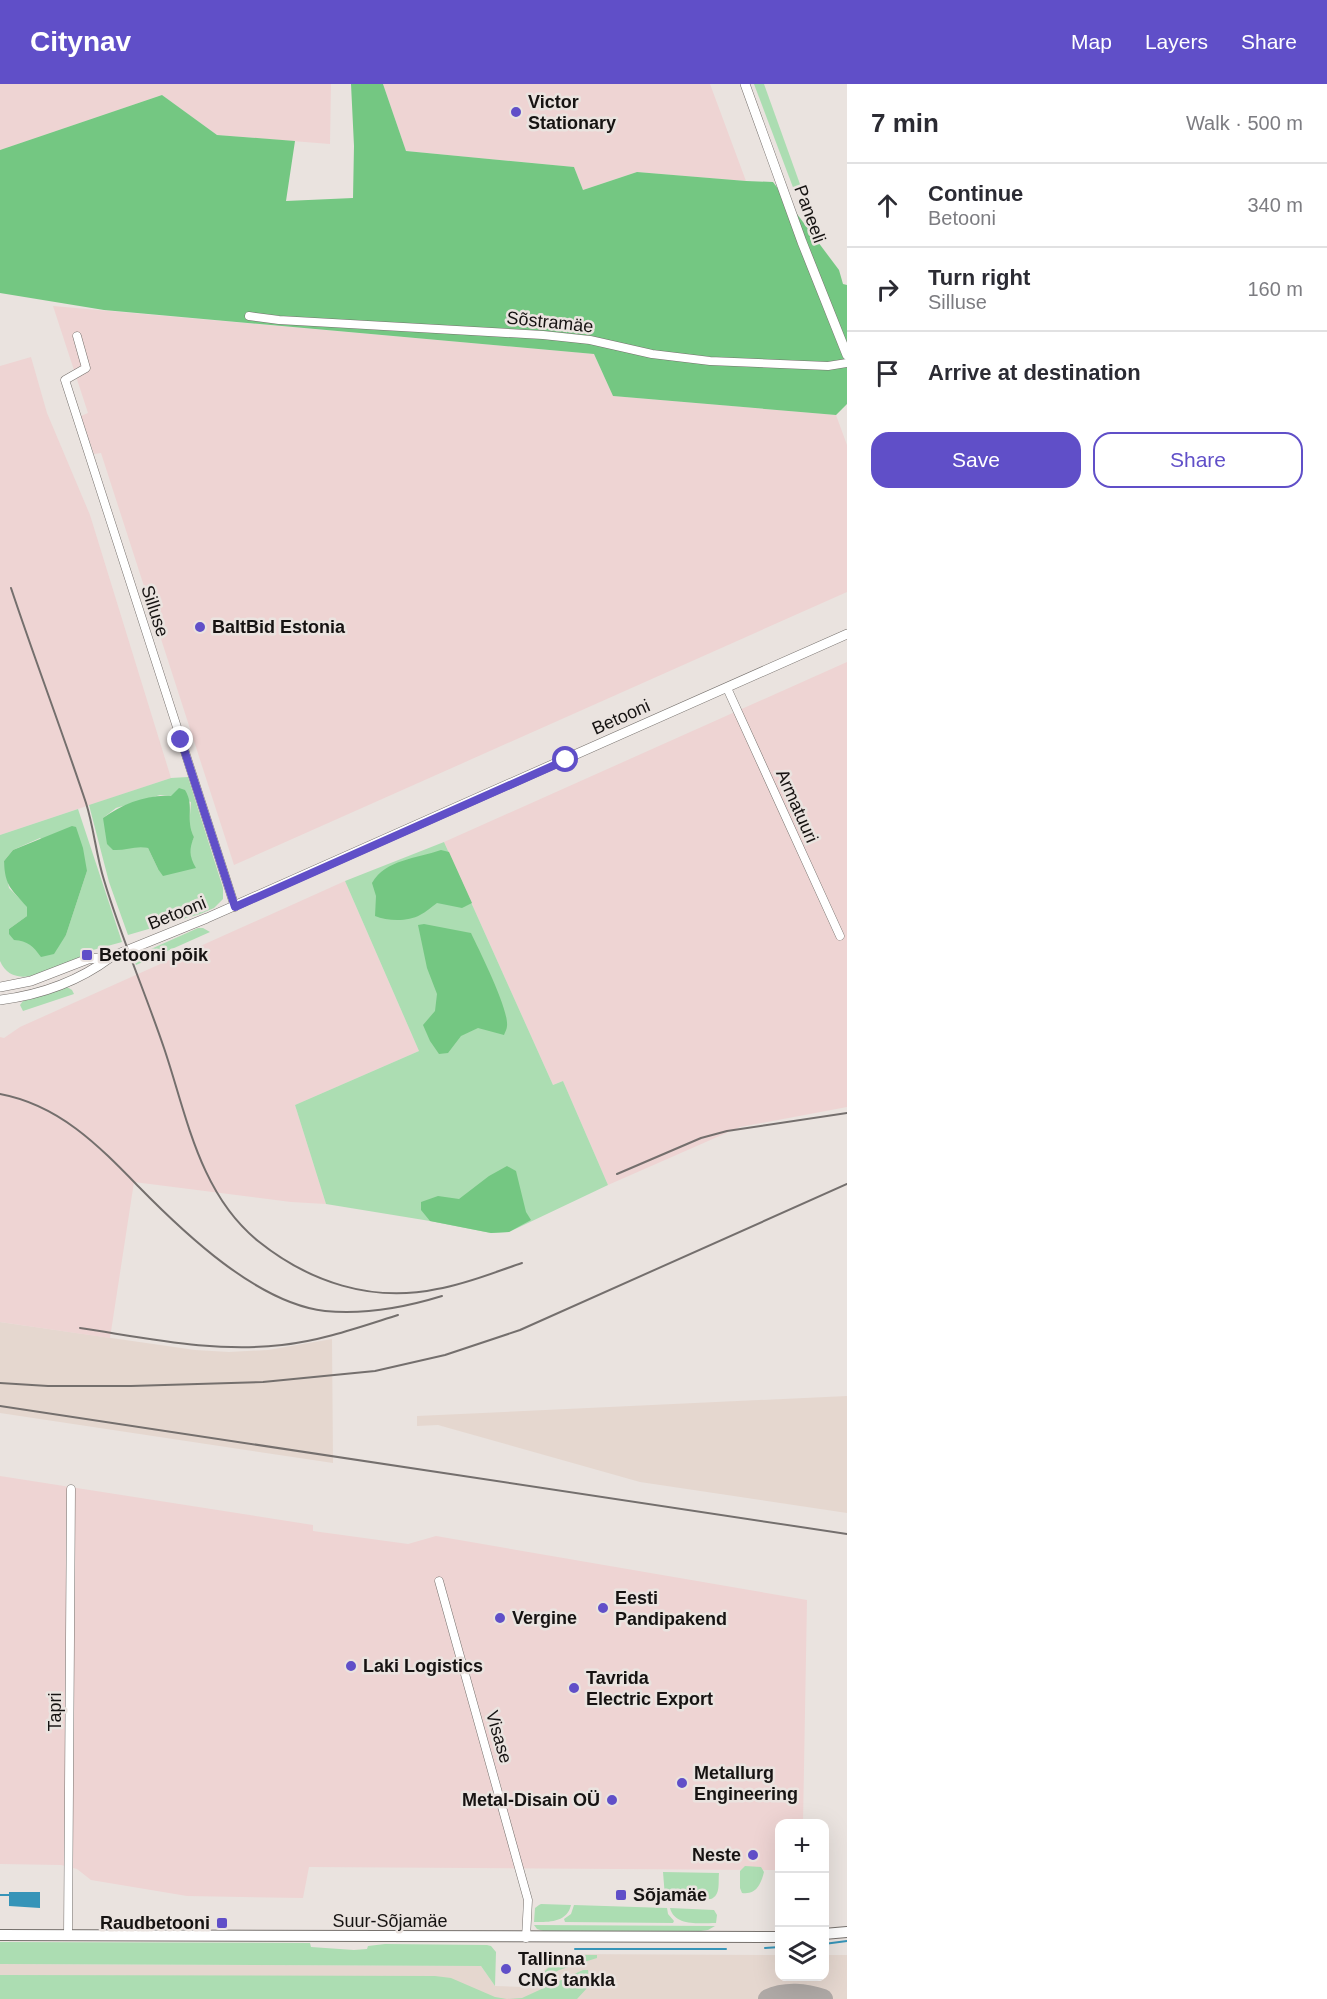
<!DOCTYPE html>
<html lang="en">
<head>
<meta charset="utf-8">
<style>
	:root { --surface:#fff; --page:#f7f7f7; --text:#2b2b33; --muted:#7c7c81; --line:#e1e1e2; --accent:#604fc8 }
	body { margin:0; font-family:Helvetica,sans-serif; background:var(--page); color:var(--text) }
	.controls { position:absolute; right:18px; bottom:18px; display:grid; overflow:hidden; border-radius:12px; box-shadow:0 6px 24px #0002 }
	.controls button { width:54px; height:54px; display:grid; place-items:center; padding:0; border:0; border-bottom:2px solid var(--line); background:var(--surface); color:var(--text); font:30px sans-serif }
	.stop { position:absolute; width:18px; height:18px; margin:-14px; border:4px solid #604fc8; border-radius:50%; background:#fff }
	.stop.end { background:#604fc8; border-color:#fff; box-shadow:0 2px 6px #0008 }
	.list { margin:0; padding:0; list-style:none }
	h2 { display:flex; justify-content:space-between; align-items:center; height:78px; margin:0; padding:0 24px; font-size:26px }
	h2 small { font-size:20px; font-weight:400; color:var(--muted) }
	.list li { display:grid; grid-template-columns:39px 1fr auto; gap:18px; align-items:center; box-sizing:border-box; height:84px; padding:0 24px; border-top:2px solid var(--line) }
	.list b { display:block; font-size:22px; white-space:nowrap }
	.list p { margin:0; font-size:20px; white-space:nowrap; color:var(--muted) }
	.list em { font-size:20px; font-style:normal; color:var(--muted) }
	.actions { display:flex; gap:12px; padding:18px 24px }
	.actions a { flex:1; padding:14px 0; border:2px solid var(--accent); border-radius:18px; text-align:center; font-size:21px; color:var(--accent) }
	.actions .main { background:var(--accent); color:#fff }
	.icon { flex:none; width:33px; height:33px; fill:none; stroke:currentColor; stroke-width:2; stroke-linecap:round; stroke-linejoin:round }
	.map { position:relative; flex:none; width:847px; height:1915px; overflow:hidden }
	header { display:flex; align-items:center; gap:36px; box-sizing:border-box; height:84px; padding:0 30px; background:var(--accent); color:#fff }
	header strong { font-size:28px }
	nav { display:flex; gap:33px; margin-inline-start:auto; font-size:21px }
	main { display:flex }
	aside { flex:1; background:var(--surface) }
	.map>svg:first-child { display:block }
	.built { fill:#e5d7cf }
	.industrial { fill:#eed4d3 }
	.green { fill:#acddb2; fill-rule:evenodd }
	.forest { fill:#74c782 }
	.water { fill:#3694b8 }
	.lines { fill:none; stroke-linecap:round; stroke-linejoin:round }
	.stream { stroke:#3694b8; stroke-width:2 }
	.taxiway { stroke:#afa9a6; stroke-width:20 }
	.minor-casing { stroke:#76716d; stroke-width:9 }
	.tertiary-casing { stroke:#76716d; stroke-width:10 }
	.secondary-casing { stroke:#76716d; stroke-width:12 }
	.minor { stroke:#fff; stroke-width:8 }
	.tertiary { stroke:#fff; stroke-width:9 }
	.secondary { stroke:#fff; stroke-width:10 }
	.rail { stroke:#746f6d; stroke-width:2 }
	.route { stroke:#604fc8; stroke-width:8 }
	.poi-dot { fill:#604fc8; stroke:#eae3df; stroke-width:2 }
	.labels { text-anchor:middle; stroke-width:5; stroke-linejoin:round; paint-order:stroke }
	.poi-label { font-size:18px; font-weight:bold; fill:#161312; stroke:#eae3df; text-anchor:start }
	.street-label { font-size:18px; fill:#161312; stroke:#eae3df }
</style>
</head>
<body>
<header>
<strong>Citynav</strong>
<nav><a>Map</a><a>Layers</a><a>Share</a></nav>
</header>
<main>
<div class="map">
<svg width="847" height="1915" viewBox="0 0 847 1915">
	<rect width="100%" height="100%" fill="#eae3df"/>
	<!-- built -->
	<g class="built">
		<polygon points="0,1238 195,1266 229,1268 268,1266 332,1255 333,1379 0,1329"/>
		<polygon points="847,1312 847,1429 640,1398 438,1341 417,1342 417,1332"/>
		<polygon points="561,1870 779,1871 780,1892 824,1892 825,1871 847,1871 847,1915 0,1915 0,1880 481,1882 495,1902 526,1903"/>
	</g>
	<!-- industrial -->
	<g class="industrial">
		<polygon points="0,0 331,0 330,60 217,51 162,11 0,66"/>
		<polygon points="383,0 710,0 746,97 637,88 583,106 574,83 406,67"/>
		<polygon points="53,222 594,270 613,312 836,331 847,361 847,508 234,781 101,369 94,370 81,332 88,329"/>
		<polygon points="31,273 47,329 90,431 171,694 0,751 0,282"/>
		<polygon points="847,578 847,1023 740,1043 608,1101 563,997 553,1001 444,758"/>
		<polygon points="345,797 419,967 295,1021 326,1120 291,1118 134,1098 110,1254 0,1238 0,953 4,954 20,943"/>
		<polygon points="0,1392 313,1441 313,1447 408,1460 436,1452 807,1516 803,1739 780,1740 779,1786 309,1783 303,1814 187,1812 91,1796 77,1785 61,1781 0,1780"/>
	</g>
	<!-- green -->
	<g class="green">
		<polygon points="754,0 764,0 801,103 794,106"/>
		<path d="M188,693L223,804V815L214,824L200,830L128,851L109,798L89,721L171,694ZM160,711L171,712L191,718L189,744L194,753L189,764L191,775L158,785L148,764L141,762L103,734L116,724Z"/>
		<path d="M78,725L122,858L82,869L80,873C58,882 14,910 0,877V751ZM40,754L87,787L66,851L60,859C33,861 31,863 9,845L27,832V822L9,804L4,777L13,766Z"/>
		<polygon points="444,758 553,1001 563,997 608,1101 509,1148 491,1149 430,1137 326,1120 295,1021 419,967 345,797"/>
		<polygon points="198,844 203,844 210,848 136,881 133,873"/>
		<polygon points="67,903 72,906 74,910 23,927 20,921 23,917"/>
		<path d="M745,1782L761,1783L764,1788C761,1800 756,1811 742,1809L740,1804V1787Z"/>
		<path d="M663,1788L719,1789C718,1798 721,1811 711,1815L671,1817L670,1814L665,1813Z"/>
		<path d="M539,1821L541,1820L571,1821C567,1839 548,1838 534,1838L535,1824Z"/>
		<polygon points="574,1821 667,1824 668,1830 674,1837 673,1839 565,1838 564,1835 571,1830"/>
		<path d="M670,1824L714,1826L717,1831L716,1839C701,1839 675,1843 670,1824Z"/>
		<polygon points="534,1841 715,1842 708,1846 694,1848 543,1847 537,1845"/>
		<polygon points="0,1858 310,1859 311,1863 354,1866 367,1865 368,1862 385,1860 487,1861 491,1862 496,1868 495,1902 481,1882 0,1880"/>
		<polygon points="561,1871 597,1871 597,1874 559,1886 532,1902 532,1900"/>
		<polygon points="583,1886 588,1886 589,1902 577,1915 0,1915 0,1891 435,1892 451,1894 495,1913 507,1915 522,1914"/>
	</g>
	<!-- forest -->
	<g class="forest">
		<polygon points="351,0 383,0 406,67 574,83 583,106 637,88 746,97 773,98 839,186 843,200 847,201 847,320 836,331 613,312 594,270 104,226 0,209 0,66 162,11 217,51 295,57 286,117 353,114 354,62"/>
		<path d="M179,704L185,706C195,722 185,736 194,753C189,765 189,772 196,784L163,792L158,785L148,764C136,761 125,767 113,766L107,760L103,734C122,720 148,710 171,712Z"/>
		<path d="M72,742L76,743L83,764L87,787L66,851L54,870L41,873C33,862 28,857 14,856L9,850V845L27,832V823C11,804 5,803 4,777L13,766Z"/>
		<path d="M441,766L449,768L472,819L462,824L437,819C431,823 426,828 420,831C408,838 387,837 375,832L376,812L372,799C386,775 416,775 441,766Z"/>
		<path d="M424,840L471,849C479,866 509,925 507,942C507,945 505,948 504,951L478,944L461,952L448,969L439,970L430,957L423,941L435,927L437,910L427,884L418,841Z"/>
		<polygon points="507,1082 516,1087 526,1128 531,1136 509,1148 491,1149 430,1137 421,1126 421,1118 438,1112 459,1115 489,1092"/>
	</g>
	<!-- water -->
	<polygon class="water" points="9,1808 40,1808 40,1824 9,1822"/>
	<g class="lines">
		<!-- stream -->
		<g class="stream">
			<polyline points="0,1811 9,1811"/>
			<polyline points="824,1860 847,1857"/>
			<polyline points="765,1864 780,1863"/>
			<polyline points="575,1865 726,1865"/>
		</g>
		<!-- taxiway -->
		<path class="taxiway" d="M768,1915C785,1907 806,1909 823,1915"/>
		<defs>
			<g id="minor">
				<polyline points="249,232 279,236 543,251 590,256 652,270 710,277 828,282 847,279"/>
				<polyline points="77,252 86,284 65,296 235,823"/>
				<polyline points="727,604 840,852"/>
				<polyline points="439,1497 528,1816 526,1854"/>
				<polyline points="68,1852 71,1405"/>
			</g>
			<g id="tertiary">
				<polyline points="745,0 802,158 847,271"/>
				<polyline points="0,903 31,897 88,875 111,873 207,834 847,550"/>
				<path d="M0,916C40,911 79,897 111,873"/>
			</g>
			<g id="secondary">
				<polyline points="824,1850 847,1848"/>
				<polyline points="0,1851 780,1853"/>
			</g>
		</defs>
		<!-- minor casing -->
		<use href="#minor" class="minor-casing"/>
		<!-- tertiary casing -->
		<use href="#tertiary" class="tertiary-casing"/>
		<!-- secondary casing -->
		<use href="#secondary" class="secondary-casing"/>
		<!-- minor -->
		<use href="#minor" class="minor"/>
		<!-- tertiary -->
		<use href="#tertiary" class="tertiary"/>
		<!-- secondary -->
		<use href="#secondary" class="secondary"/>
		<!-- rail -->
		<g class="rail">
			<path d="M11,504C35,576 62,647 86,719C94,744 96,771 104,796C121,853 145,908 164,964C187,1032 199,1109 258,1157C309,1198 372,1219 437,1205C467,1200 495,1188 522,1179"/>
			<path d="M0,1010C59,1021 98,1061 138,1102C184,1149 257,1219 325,1227C365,1231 403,1224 442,1212"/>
			<polyline points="617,1090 701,1054 727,1047 847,1029"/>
			<path d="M80,1244C147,1254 214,1269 282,1261C321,1257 360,1243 398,1231"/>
			<polyline points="0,1299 48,1302 131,1302 263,1298 375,1287 445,1271 520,1246 847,1100"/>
			<polyline points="0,1322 847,1450"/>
		</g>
	</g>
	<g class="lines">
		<!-- route -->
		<polyline class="route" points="181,656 235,823 566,676"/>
	</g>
	<!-- markers -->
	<g class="poi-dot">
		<circle cx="516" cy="28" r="6"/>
		<circle cx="200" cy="543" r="6"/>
		<rect x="81" y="865" width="12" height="12" rx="3"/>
		<circle cx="603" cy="1524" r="6"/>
		<circle cx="500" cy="1534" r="6"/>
		<circle cx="351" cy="1582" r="6"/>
		<circle cx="574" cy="1604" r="6"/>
		<circle cx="682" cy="1699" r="6"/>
		<circle cx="612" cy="1716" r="6"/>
		<circle cx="753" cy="1771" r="6"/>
		<rect x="615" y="1805" width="12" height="12" rx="3"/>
		<rect x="216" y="1833" width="12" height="12" rx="3"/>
		<circle cx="506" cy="1885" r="6"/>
	</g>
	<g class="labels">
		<!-- poi labels -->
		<g class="poi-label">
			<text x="528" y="24">Victor<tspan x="528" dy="21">Stationary</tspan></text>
			<text x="212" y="549">BaltBid Estonia</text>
			<text x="99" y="877">Betooni põik</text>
			<text x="615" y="1520">Eesti<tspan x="615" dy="21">Pandipakend</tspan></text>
			<text x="512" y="1540">Vergine</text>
			<text x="363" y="1588">Laki Logistics</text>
			<text x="586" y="1600">Tavrida<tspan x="586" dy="21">Electric Export</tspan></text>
			<text x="694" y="1695">Metallurg<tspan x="694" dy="21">Engineering</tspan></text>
			<text x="600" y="1722" text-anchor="end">Metal-Disain OÜ</text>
			<text x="741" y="1777" text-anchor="end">Neste</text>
			<text x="633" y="1817">Sõjamäe</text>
			<text x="210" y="1845" text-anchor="end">Raudbetooni</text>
			<text x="518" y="1881">Tallinna<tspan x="518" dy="21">CNG tankla</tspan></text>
		</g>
		<!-- street labels -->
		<g class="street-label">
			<text transform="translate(810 130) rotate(70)" y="6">Paneeli</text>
			<text transform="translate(550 238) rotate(6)" y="6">Sõstramäe</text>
			<text transform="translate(155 527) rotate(72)" y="6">Silluse</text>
			<text transform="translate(621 633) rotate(-24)" y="6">Betooni</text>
			<text transform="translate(797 722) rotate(66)" y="6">Armatuuri</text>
			<text transform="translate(177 829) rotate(-22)" y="6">Betooni</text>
			<text transform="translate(55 1628) rotate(-90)" y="6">Tapri</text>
			<text transform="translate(499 1653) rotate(74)" y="6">Visase</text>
			<text x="390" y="1843">Suur-Sõjamäe</text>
		</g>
	</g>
</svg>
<div class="controls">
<button>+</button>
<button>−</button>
<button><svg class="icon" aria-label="layers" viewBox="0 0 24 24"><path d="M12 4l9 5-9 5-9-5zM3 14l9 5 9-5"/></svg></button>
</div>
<div class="stop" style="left:566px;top:676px"></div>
<div class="stop end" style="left:181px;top:656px"></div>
</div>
<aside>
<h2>7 min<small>Walk · 500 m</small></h2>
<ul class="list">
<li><svg class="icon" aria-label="ahead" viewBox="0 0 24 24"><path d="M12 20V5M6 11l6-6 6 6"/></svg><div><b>Continue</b><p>Betooni</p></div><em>340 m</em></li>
<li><svg class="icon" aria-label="right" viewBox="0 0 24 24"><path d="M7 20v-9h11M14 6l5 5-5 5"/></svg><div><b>Turn right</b><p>Silluse</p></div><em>160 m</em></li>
<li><svg class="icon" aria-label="arrive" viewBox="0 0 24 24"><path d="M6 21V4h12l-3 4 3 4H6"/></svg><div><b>Arrive at destination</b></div></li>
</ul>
<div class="actions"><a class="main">Save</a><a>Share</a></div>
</aside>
</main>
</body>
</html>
